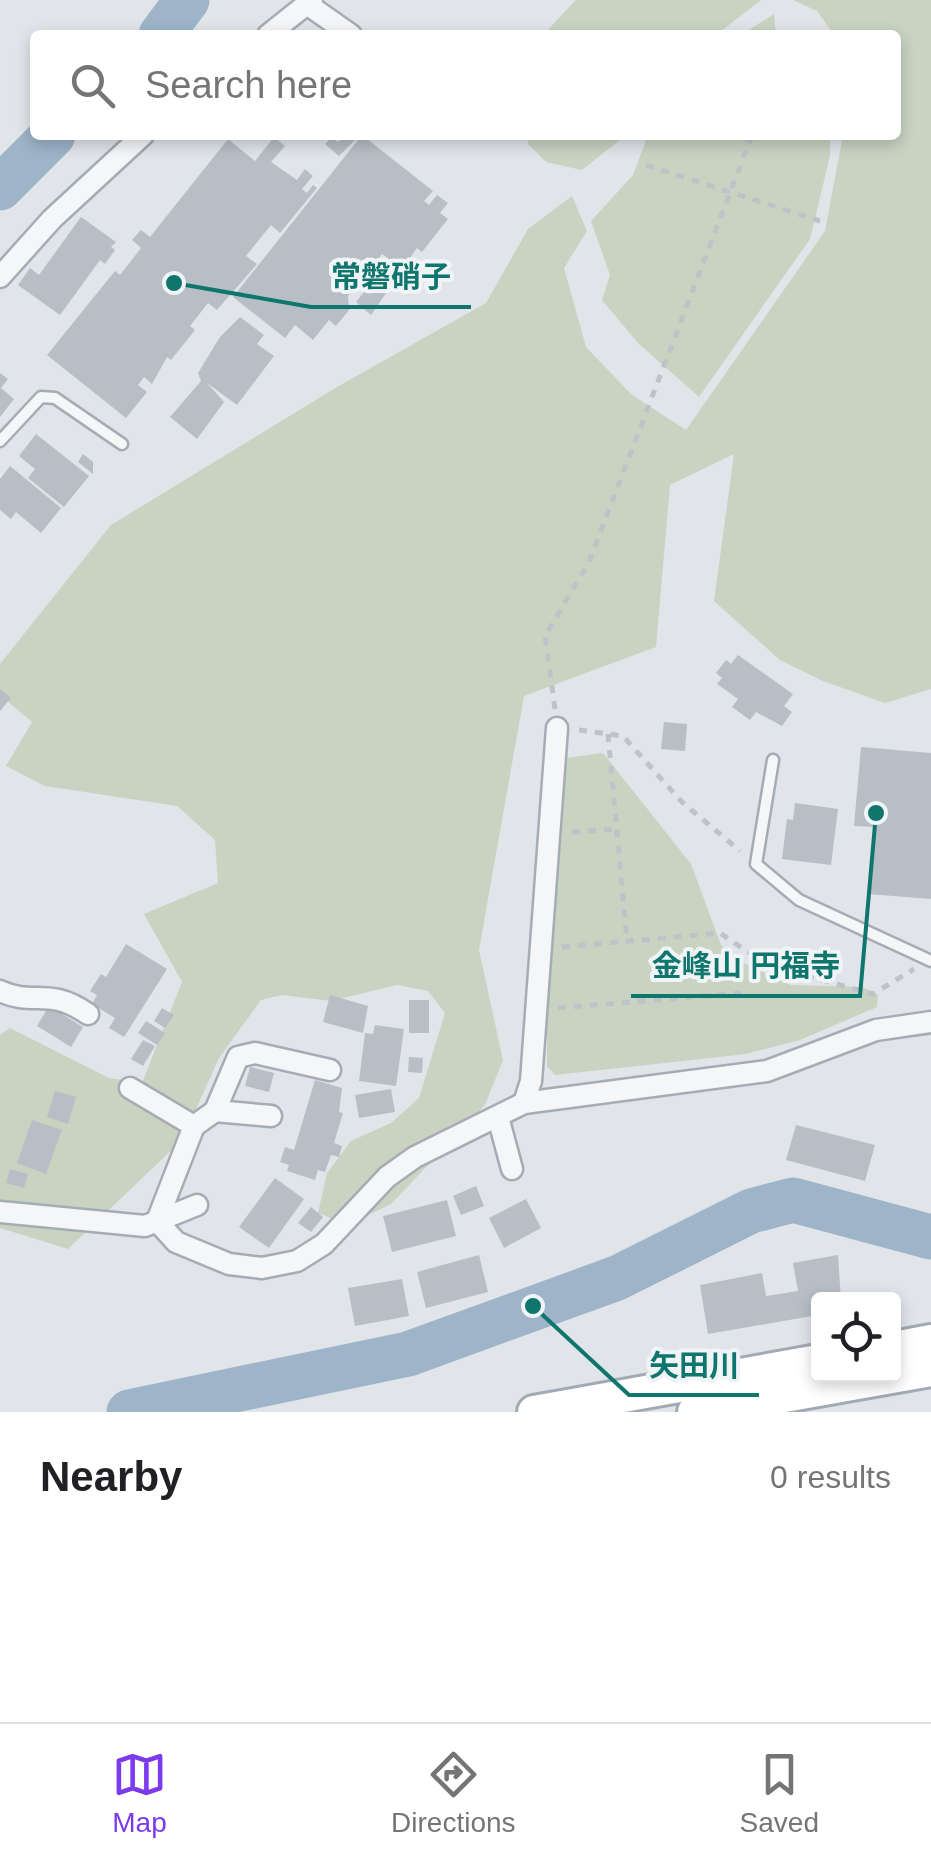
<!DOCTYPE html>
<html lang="en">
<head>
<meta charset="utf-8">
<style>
	:root { --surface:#fff; --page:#f6f6f6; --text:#202124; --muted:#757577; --line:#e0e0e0; --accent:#7c3aed }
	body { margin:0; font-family:Arial,"Noto Sans JP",sans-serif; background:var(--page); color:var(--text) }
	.controls { position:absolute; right:30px; bottom:30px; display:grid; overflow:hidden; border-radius:10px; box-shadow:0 5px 15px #0003 }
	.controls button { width:90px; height:90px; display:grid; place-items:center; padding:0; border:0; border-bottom:2px solid var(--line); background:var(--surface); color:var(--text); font:50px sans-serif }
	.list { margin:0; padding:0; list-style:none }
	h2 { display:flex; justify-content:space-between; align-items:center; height:130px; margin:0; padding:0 40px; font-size:42px }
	h2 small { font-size:32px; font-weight:400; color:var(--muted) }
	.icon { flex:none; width:55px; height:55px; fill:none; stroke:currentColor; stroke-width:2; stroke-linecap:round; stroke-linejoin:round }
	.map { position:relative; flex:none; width:931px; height:1412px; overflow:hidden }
	.search { position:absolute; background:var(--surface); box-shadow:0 5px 15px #0003; left:30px; right:30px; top:30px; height:110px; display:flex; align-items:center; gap:25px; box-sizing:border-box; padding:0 35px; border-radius:10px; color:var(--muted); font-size:38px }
	.sheet { height:310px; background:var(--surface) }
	nav { display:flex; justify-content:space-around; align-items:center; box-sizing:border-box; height:140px; border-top:2px solid var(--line); background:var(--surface); font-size:28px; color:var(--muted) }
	nav a { display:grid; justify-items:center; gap:5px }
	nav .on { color:var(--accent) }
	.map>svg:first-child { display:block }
	.green { fill:#c8d3c2 }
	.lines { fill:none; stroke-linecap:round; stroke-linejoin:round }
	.river { stroke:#9db4c9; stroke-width:45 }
	.building { fill:#b8bec6 }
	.service-casing { stroke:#a6acb4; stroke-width:15 }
	.minor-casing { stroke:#a6acb4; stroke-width:25 }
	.primary-casing { stroke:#a1aab5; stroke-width:38 }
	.path { stroke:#bfc3c8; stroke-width:5; stroke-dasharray:8 8; stroke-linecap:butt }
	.service { stroke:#f4f6f8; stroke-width:10 }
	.minor { stroke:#f4f6f8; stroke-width:20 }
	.primary { stroke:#fff; stroke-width:32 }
	.leader { fill:none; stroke:#0f766e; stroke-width:4 }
	.callout-dot { fill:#0f766e; stroke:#f1f4f7; stroke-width:4 }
	.callout-label { font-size:30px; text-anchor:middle; font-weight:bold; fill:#0f766e; stroke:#f1f4f7; stroke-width:8; stroke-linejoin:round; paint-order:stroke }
</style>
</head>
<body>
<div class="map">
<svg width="931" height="1412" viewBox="0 0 931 1412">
	<rect width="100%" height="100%" fill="#e1e5ea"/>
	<!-- green -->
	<g class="green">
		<polygon points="576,0 761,0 716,35 543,35"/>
		<polygon points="793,0 931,0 931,689 885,703 823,681 780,660 714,601 734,454 670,485 656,647 524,696 479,950 503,1060 485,1105 391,1204 348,1225 318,1213 327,1173 351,1141 391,1123 419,1098 445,1013 428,991 397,985 331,1001 282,995 261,1000 219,1058 182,1140 68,1249 0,1228 0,1035 10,1028 109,1078 142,1083 182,982 144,914 218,883 215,840 177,806 45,786 6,766 32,722 0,695 0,664 111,525 337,387 486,303 528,229 572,196 587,231 564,268 586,347 632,395 686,430 825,231 843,135 896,135 896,35 834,35 817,11"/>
		<polygon points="774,14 776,35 741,35"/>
		<polygon points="528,135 626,135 582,170 546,162 528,144"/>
		<polygon points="648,135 830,135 830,156 810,239 699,397 638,343 602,300 610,275 591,221 633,175"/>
		<polygon points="603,753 691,864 721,945 744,963 791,985 862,987 878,995 877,1007 800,1040 746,1054 555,1075 547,1066 547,776 566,758"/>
	</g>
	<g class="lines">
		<!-- river -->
		<g class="river">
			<polyline points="161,35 187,0"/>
			<polyline points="0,188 53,135"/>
			<polyline points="129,1412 408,1354 617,1278 751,1211 793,1200 931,1237"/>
		</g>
	</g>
	<!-- building -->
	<g class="building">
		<polygon points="345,135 355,140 339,156 325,144 332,137 338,142"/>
		<polygon points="362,135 433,191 424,201 429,205 437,195 448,203 440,213 448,219 422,252 417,248 371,315 356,302 390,260 382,254 348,296 349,310 336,326 329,320 313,340 295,325 285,338 233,297"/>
		<polygon points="274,137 285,146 271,162 297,180 305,169 313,176 302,189 307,193 313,185 317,188 280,233 271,225 246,256 257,264 217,310 208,303 190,326 195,330 171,360 167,357 152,384 144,377 138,385 147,392 126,418 47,355 115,271 120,275 141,248 132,240 141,230 150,237 228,139 255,161"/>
		<polygon points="81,217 116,242 111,247 115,250 105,264 100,260 60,315 18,285 30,268 39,275"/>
		<polygon points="240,317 264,335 257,344 274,356 237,405 207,383 224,402 197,439 170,417 201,381 198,373 220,337"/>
		<polygon points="0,373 8,379 1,388 14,399 0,417"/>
		<polygon points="36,434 89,476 64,507 28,478 35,469 19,456"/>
		<polygon points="83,454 93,462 93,474 78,462"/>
		<polygon points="10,466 61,508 41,533 16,512 11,519 0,510 0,479"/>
		<polygon points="738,655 793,694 784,706 792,712 782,726 756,712 750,720 732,707 738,699 717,684 722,678 716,673 726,660 731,664"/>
		<polygon points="0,689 11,698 0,711"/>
		<polygon points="664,722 687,724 685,751 661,749"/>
		<polygon points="861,747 931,753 931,899 868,894 874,827 854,826"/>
		<polygon points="795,803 838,809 831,865 782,859 787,819 793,820"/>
		<polygon points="126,944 167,969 124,1037 109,1028 115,1018 92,1004 97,995 90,991 101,974 106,977"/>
		<polygon points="330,995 368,1006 363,1033 323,1022"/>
		<rect x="409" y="1000" width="20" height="33"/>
		<polygon points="49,1006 83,1027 71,1047 37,1026"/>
		<polygon points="162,1008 174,1015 165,1028 154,1021"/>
		<polygon points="146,1021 165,1033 157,1045 138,1033"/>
		<polygon points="375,1025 404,1029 396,1086 359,1081 365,1033 373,1034"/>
		<polygon points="143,1040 155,1046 143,1066 131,1059"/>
		<polygon points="409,1057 423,1058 422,1073 408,1072"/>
		<polygon points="250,1067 274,1073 269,1092 245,1086"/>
		<polygon points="315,1080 342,1088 339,1112 343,1113 334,1143 342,1146 339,1157 331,1155 325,1172 318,1170 315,1180 287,1171 289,1165 280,1162 285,1147 294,1150"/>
		<polygon points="391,1089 395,1112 359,1118 355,1095"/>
		<polygon points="55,1091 76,1097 68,1124 47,1117"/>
		<polygon points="32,1120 62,1130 46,1174 17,1163"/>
		<polygon points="796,1125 875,1145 865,1181 786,1160"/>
		<polygon points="10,1169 28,1174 24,1188 6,1183"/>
		<polygon points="275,1178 304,1199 269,1248 239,1227"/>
		<polygon points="476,1186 484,1206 461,1215 453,1196"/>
		<polygon points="526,1199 541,1228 504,1248 489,1218"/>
		<polygon points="447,1200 456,1236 392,1252 383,1216"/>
		<polygon points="311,1207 323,1217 311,1232 298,1223"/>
		<polygon points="479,1255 488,1292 426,1308 417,1272"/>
		<polygon points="838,1255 841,1300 818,1300 818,1319 812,1316 708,1334 700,1285 762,1273 766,1296 798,1291 793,1263"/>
		<polygon points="402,1279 409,1316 355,1326 348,1288"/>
	</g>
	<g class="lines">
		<defs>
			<g id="service">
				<polyline points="0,441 41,397 55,398 122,444"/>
				<polyline points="773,760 756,864 799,900 931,961"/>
			</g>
			<g id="minor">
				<polyline points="307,4 351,35"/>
				<polyline points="268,35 312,0"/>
				<polyline points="0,277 52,219 143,135"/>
				<path d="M0,991C35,1007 47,986 88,1014"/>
				<polyline points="330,1070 255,1053 238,1057 215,1111 194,1126 157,1221 176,1242 229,1264 262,1268 297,1261 324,1244 387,1177 415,1157 524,1103 767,1071 876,1030 931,1022"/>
				<polyline points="130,1088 194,1126"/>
				<polyline points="524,1103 531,1081 557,728"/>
				<polyline points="215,1111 271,1116"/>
				<polyline points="498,1117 512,1169"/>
				<polyline points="0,1212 145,1226 197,1205"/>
			</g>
			<g id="primary">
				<polyline points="894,1348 931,1341"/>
				<polyline points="534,1412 818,1361"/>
				<polyline points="694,1412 931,1370"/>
			</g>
		</defs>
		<!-- service casing -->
		<use href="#service" class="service-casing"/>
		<!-- minor casing -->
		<use href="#minor" class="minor-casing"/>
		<!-- primary casing -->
		<use href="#primary" class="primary-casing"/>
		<!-- path -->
		<g class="path">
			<polyline points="646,165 820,221"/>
			<polyline points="555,709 545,636 589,562 752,135"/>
			<polyline points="579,730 623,736 681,801 740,851"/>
			<polyline points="608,734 627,942"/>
			<polyline points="572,832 617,829"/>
			<polyline points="562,947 720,933 767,965 873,994 914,969"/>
			<polyline points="558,1008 742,993"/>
		</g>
		<!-- service -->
		<use href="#service" class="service"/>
		<!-- minor -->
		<use href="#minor" class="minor"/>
		<!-- primary -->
		<use href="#primary" class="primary"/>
	</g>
	<!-- callouts -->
	<path class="leader" d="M174 283L311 307H471M876 813L860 996H631M533 1306L629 1395H759"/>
	<g class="callout-dot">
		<circle cx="174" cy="283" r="10"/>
		<circle cx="876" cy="813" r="10"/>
		<circle cx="533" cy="1306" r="10"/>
	</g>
	<g class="callout-label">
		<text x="391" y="287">常磐硝子</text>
		<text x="746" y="976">金峰山 円福寺</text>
		<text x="694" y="1376">矢田川</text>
	</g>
</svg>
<div class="controls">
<button><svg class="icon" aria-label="locate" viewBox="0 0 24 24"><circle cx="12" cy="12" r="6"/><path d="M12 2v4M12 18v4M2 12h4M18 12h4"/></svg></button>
</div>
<div class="search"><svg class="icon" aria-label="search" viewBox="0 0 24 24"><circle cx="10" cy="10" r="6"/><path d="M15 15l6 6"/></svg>Search here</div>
</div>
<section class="sheet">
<h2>Nearby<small>0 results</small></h2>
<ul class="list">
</ul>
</section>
<nav>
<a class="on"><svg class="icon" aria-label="map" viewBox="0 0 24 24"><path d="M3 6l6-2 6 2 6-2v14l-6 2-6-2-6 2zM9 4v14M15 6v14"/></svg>Map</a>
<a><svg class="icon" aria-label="directions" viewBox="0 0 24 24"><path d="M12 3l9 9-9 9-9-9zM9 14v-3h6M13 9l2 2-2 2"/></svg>Directions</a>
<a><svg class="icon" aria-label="saved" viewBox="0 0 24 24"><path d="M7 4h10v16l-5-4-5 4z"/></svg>Saved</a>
</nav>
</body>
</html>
